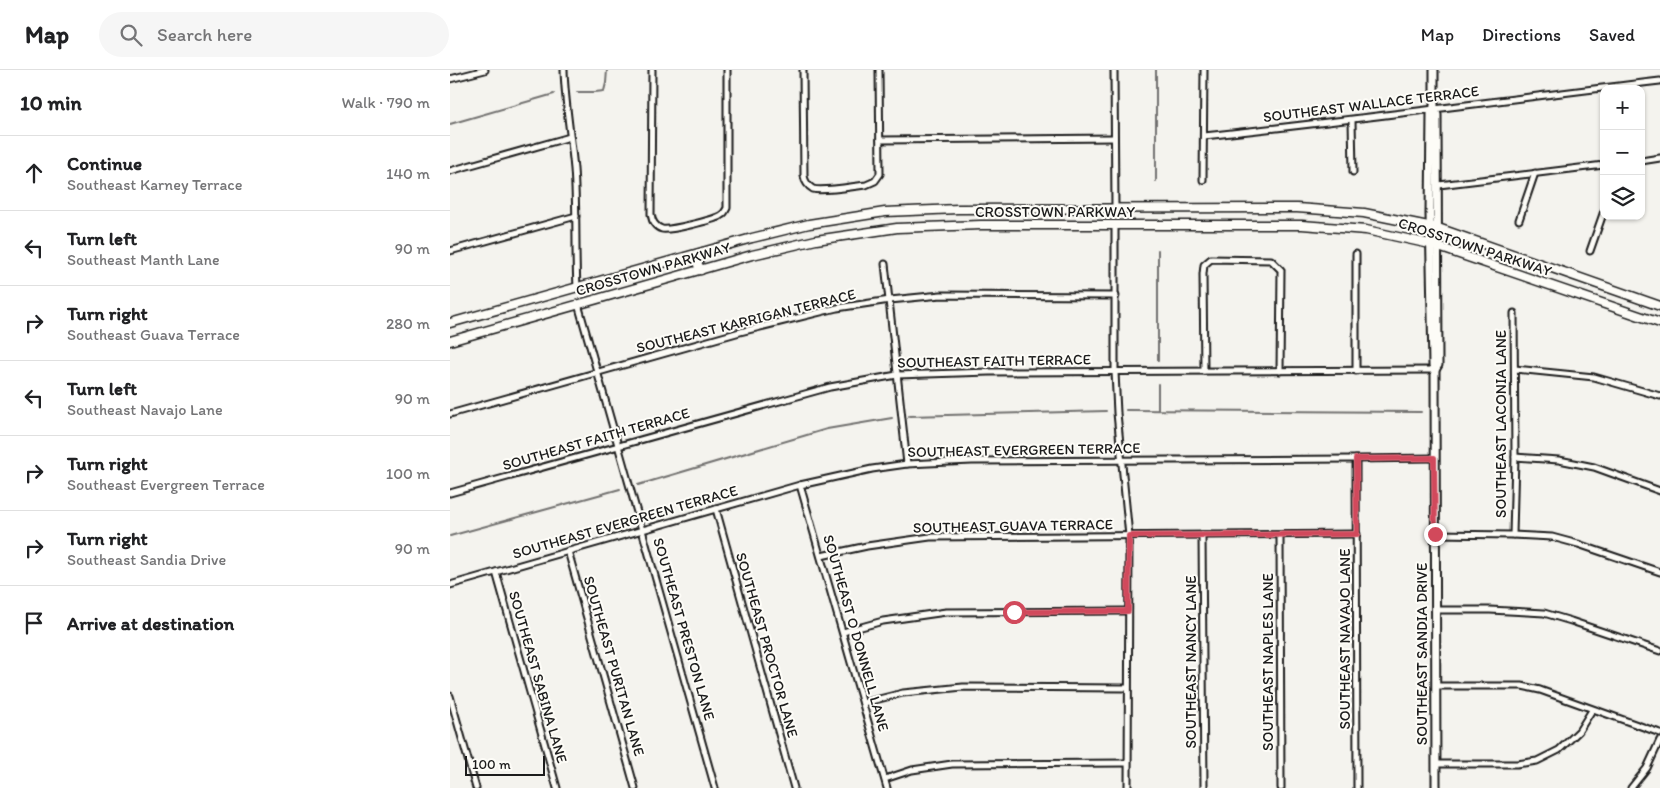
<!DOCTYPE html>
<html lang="en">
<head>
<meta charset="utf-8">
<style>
	:root { --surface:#fff; --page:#f6f6f6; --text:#202124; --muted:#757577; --line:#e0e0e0 }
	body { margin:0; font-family:Itim,sans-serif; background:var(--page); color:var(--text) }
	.controls { position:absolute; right:15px; top:15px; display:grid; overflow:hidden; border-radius:10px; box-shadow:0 1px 4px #0004 }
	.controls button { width:45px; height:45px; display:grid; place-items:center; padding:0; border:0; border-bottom:1px solid var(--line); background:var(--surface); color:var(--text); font:25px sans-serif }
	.scale { position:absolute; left:15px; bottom:12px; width:80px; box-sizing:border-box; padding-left:5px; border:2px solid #1c1c1c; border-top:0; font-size:14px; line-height:18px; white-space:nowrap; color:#1c1c1c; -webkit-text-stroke:4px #fdfcf7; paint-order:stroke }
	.stop { position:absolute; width:15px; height:15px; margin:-11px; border:4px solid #d1495b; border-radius:50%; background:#fff }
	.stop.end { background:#d1495b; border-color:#fff; box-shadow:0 1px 5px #0008 }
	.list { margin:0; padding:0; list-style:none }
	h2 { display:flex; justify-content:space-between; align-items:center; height:65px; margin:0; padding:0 20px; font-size:21px }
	h2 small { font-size:16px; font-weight:400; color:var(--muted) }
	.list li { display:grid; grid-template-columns:32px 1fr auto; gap:15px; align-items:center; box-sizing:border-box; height:75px; padding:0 20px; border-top:1px solid var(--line) }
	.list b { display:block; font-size:19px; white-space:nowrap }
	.list p { margin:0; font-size:16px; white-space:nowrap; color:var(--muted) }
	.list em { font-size:16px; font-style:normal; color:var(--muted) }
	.icon { flex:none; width:28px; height:28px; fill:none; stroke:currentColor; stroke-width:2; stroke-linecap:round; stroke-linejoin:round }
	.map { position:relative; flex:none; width:1210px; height:718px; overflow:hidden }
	header { display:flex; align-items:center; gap:30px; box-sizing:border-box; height:70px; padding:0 25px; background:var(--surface); border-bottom:1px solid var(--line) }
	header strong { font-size:24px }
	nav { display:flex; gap:28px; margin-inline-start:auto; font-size:18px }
	.search { width:350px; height:45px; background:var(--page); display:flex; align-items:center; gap:12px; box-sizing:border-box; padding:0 18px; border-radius:28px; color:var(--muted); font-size:19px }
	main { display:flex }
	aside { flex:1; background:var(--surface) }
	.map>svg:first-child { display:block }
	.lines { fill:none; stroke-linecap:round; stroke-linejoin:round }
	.stream { stroke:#72716f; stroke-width:2 }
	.minor-casing { stroke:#1c1c1c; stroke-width:9 }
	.tertiary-casing { stroke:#1c1c1c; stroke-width:11 }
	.secondary-casing { stroke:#1c1c1c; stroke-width:11 }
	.minor { stroke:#fdfcf7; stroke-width:5 }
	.tertiary { stroke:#fdfcf7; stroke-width:7 }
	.secondary { stroke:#fdfcf7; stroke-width:8 }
	.route { stroke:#d1495b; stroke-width:6 }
	.labels { text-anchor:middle; stroke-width:4; stroke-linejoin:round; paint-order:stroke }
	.street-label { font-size:15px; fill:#1c1c1c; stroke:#fdfcf7 }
</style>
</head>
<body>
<header>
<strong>Map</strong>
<div class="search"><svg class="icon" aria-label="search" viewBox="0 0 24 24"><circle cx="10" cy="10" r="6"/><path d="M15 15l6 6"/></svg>Search here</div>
<nav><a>Map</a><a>Directions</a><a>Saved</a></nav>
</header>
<main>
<aside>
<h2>10 min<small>Walk · 790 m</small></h2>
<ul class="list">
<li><svg class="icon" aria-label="ahead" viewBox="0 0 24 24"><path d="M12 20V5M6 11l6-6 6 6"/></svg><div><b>Continue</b><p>Southeast Karney Terrace</p></div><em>140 m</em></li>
<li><svg class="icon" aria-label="left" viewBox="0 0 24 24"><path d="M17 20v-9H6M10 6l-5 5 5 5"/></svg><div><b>Turn left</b><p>Southeast Manth Lane</p></div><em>90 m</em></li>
<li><svg class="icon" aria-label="right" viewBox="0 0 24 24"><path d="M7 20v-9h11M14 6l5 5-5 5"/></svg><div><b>Turn right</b><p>Southeast Guava Terrace</p></div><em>280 m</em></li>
<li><svg class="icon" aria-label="left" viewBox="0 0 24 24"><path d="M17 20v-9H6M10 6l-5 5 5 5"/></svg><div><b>Turn left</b><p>Southeast Navajo Lane</p></div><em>90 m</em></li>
<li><svg class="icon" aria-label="right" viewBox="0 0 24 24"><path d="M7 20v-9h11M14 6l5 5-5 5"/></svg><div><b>Turn right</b><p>Southeast Evergreen Terrace</p></div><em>100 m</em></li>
<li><svg class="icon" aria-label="right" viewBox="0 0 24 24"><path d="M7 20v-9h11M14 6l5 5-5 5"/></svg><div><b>Turn right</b><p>Southeast Sandia Drive</p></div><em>90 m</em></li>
<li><svg class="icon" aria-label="arrive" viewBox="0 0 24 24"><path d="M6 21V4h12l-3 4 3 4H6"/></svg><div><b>Arrive at destination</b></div></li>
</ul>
</aside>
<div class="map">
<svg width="1210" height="718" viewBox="0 0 1210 718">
	<rect width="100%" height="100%" fill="#f4f3ee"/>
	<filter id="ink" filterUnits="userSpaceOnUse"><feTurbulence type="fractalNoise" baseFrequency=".02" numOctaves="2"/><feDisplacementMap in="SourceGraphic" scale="10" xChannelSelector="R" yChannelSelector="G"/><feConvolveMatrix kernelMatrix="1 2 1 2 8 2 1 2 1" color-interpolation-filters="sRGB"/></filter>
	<g filter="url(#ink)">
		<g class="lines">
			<!-- stream -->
			<g class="stream">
				<polyline points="127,22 145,22 154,21 156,13 157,0"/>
				<polyline points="0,54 104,24"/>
				<polyline points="706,111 706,0"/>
				<polyline points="708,180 708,291"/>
				<polyline points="676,340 971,342"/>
				<polyline points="708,340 708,314"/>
				<polyline points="459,346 656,341"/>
				<polyline points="188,415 377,359 442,348"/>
				<polyline points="0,466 170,419"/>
			</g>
			<defs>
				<g id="minor">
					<path d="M114,0C115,33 121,66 124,99C127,138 125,178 127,218"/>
					<path d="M202,0L201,144C202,151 205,157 212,159C219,161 263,150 270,146C274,144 275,142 277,138V0"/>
					<path d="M353,0L354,106C355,112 358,116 363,119C373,122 405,116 416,115L425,111L430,104L429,0"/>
					<polyline points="664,0 665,138"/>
					<polyline points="0,9 35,0"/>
					<polyline points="902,50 903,102"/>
					<path d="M754,66C907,50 1058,29 1210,11"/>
					<polyline points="430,70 664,68"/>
					<polyline points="1191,91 1210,88"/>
					<polyline points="0,101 120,67"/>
					<polyline points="753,110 754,0"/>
					<polyline points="989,115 1154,95"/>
					<polyline points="1069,150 1085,103"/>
					<polyline points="665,155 665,302 667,343 679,466 678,718"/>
					<polyline points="0,181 126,146"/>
					<polyline points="1140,181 1154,141"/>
					<polyline points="906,184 906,301"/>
					<polyline points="435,194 457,394"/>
					<polyline points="128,234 265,718"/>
					<polyline points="1065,299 1144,307 1210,326"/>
					<polyline points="754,301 753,204 754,195 761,189 821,190 831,200 830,301"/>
					<polyline points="0,344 290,262 387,238 440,230 491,225 666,226"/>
					<polyline points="1065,387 1109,390 1144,397 1210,421"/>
					<polyline points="906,389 907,718"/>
					<polyline points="350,415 437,718"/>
					<polyline points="0,423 380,317 447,305 539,302 985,300"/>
					<polyline points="266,439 344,718"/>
					<polyline points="985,464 1063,465 1102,467 1128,474 1210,502"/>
					<polyline points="752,465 754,718"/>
					<polyline points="1063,465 1065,387 1064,243"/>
					<polyline points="830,466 831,718"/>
					<polyline points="118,481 185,718"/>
					<polyline points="371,486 417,476 480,467 907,464"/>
					<polyline points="46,502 107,718"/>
					<polyline points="0,515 350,415 422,399 457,394 522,391 906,389 984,388"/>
					<polyline points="985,540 1040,540 1094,543 1121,551 1210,581"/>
					<polyline points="393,562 433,551 496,542 678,541"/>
					<polyline points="987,616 1072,616 1090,620 1210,663"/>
					<polyline points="0,626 26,718"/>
					<polyline points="413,633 453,623 513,617 677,618"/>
					<polyline points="986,694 1067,694 1087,691 1109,680 1129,661 1142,640"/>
					<polyline points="435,709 462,700 502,694 677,693"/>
					<polyline points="1181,718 1197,698 1210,670"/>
				</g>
				<g id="tertiary">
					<polyline points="984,0 984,38 981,44 980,144 983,295 985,300 986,718"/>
					<polyline points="984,38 987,45 988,295 985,300"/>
				</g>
				<g id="secondary">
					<polyline points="251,200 247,193 253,182"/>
					<polyline points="0,253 302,168 359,154 435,142 508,139 847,138 914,143 988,158 1210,236"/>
					<polyline points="0,271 302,185 366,170 447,158 531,155 852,155 916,160 980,174 1210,253"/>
				</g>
			</defs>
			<!-- minor casing -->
			<use href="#minor" class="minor-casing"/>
			<!-- tertiary casing -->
			<use href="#tertiary" class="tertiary-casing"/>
			<!-- secondary casing -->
			<use href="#secondary" class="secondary-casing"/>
			<!-- minor -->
			<use href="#minor" class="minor"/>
			<!-- tertiary -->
			<use href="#tertiary" class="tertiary"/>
			<!-- secondary -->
			<use href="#secondary" class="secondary"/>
		</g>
	</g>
	<g class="lines" filter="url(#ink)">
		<!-- route -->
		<polyline class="route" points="564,542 678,541 679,466 907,464 906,389 984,388 985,464"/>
	</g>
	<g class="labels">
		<!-- street labels -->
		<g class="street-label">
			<text transform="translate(921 34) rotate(-7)" y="5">SOUTHEAST WALLACE TERRACE</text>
			<text x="605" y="147">CROSSTOWN PARKWAY</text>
			<text transform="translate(1025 177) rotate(18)" y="5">CROSSTOWN PARKWAY</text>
			<text transform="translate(203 199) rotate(-16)" y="5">CROSSTOWN PARKWAY</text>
			<text transform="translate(296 251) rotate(-14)" y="5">SOUTHEAST KARRIGAN TERRACE</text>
			<text transform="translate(544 291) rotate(-1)" y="5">SOUTHEAST FAITH TERRACE</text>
			<text transform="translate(1051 354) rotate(-90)" y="5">SOUTHEAST LACONIA LANE</text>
			<text transform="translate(146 369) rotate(-16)" y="5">SOUTHEAST FAITH TERRACE</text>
			<text transform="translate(574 380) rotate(-1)" y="5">SOUTHEAST EVERGREEN TERRACE</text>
			<text transform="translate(175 452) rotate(-16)" y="5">SOUTHEAST EVERGREEN TERRACE</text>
			<text transform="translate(563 456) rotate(-1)" y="5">SOUTHEAST GUAVA TERRACE</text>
			<text transform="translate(234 559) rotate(74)" y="5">SOUTHEAST PRESTON LANE</text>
			<text transform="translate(406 563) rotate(74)" y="5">SOUTHEAST O DONNELL LANE</text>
			<text transform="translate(895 569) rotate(-90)" y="5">SOUTHEAST NAVAJO LANE</text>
			<text transform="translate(317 575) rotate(74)" y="5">SOUTHEAST PROCTOR LANE</text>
			<text transform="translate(972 584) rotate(-90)" y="5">SOUTHEAST SANDIA DRIVE</text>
			<text transform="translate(741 592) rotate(-90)" y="5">SOUTHEAST NANCY LANE</text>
			<text transform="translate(818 592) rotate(-90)" y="5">SOUTHEAST NAPLES LANE</text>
			<text transform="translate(164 596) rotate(74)" y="5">SOUTHEAST PURITAN LANE</text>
			<text transform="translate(88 607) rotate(74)" y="5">SOUTHEAST SABINA LANE</text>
		</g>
	</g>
</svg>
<div class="controls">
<button>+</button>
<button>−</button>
<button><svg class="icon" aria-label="layers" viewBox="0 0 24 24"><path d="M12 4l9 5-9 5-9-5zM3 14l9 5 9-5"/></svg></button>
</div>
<div class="scale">100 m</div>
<div class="stop" style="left:564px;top:542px"></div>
<div class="stop end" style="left:985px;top:464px"></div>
</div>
</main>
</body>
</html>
